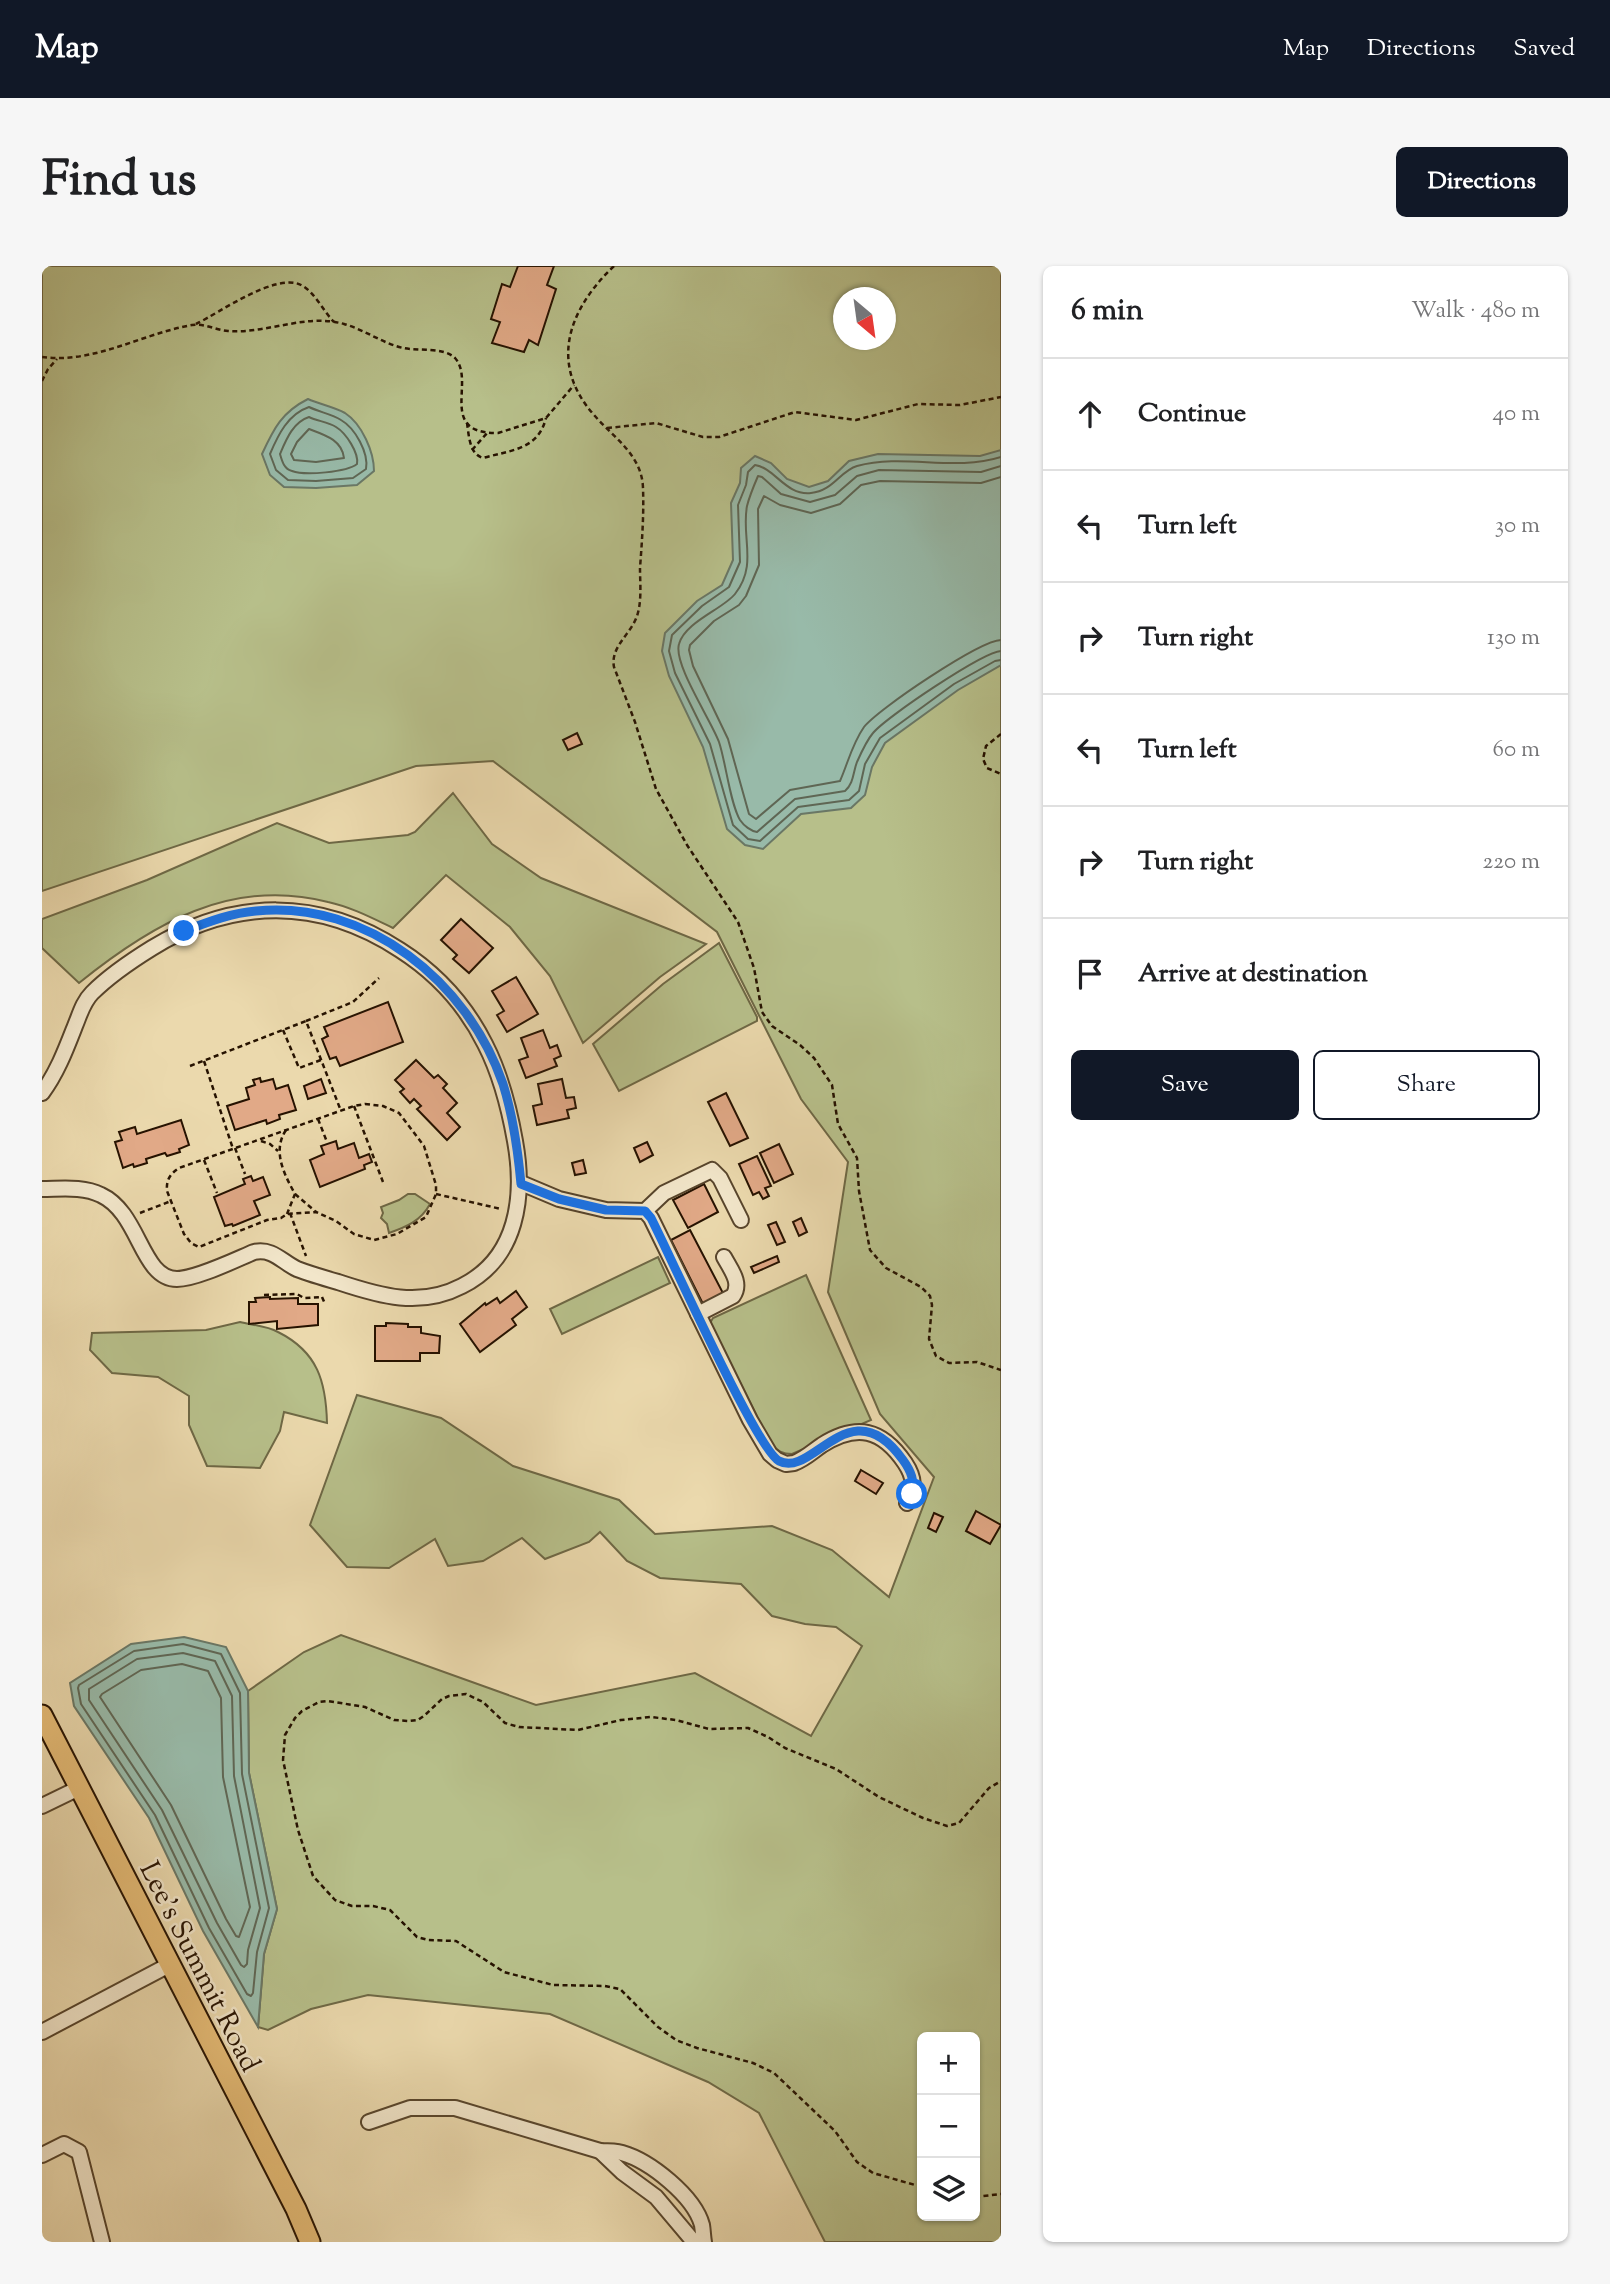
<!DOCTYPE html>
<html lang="en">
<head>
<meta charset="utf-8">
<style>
	:root { --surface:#fff; --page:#f6f6f6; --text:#202124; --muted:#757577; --line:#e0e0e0; --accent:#111827 }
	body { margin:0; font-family:"Sorts Mill Goudy",serif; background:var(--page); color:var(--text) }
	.controls { position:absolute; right:21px; bottom:21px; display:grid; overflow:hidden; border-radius:10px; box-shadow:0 2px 5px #0004 }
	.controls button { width:63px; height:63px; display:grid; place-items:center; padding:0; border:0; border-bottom:2px solid var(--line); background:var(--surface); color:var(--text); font:35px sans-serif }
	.compass { position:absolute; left:791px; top:21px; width:63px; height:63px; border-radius:50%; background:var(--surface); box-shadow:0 2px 5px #0004; rotate:151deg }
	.stop { position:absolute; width:21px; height:21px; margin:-16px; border:5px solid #1a73e8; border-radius:50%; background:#fff }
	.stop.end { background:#1a73e8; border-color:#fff; box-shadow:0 2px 7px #0008 }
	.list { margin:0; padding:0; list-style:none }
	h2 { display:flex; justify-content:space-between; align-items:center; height:91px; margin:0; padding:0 28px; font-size:30px }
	h2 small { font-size:23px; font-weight:400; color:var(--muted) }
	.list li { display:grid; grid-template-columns:46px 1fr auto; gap:21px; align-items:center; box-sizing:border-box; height:112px; padding:0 28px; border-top:2px solid var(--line) }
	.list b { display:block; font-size:26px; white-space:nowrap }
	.list em { font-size:23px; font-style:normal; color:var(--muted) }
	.actions { display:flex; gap:14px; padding:21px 28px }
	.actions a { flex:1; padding:16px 0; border:2px solid var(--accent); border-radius:10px; text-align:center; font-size:24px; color:var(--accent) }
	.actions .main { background:var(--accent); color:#fff }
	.icon { flex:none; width:38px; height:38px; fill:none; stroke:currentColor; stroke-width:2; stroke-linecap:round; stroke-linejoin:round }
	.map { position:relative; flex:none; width:959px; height:1976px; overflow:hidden; border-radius:10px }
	header { display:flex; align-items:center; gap:42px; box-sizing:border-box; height:98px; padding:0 35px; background:var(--accent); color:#fff }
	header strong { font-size:33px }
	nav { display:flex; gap:38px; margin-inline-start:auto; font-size:24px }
	.intro { display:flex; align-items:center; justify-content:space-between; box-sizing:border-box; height:168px; padding:0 42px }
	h1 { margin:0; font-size:49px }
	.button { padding:18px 32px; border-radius:10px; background:var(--accent); color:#fff; font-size:24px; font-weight:700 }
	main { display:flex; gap:42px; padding:0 42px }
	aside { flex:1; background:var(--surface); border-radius:10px; box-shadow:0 2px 5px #0004 }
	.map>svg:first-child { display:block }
	.green { fill:#b7bf8a; stroke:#6e6845; stroke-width:2; fill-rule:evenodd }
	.water { fill:#98baa9; stroke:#6a7765; stroke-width:2 }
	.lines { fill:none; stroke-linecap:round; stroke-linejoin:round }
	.shore { stroke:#5f6654; stroke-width:2 }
	.building { fill:#e1a987; stroke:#261200; stroke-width:2 }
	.minor-casing { stroke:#57442b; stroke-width:18 }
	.major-casing { stroke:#261200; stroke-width:23 }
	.path { stroke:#261200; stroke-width:2.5; stroke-dasharray:5 3.5; stroke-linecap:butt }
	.minor { stroke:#f2e6ca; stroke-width:14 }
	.major { stroke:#e6bc76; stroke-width:19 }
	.route { stroke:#1a73e8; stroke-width:9 }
	.labels { text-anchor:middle; stroke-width:5; stroke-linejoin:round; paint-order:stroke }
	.street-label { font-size:28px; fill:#261200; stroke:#f2e6ca }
</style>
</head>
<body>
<header>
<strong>Map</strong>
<nav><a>Map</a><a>Directions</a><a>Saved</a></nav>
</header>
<div class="intro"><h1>Find us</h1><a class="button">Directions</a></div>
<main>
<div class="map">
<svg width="959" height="1976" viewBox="0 0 959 1976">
	<rect width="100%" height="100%" fill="#ebd9ad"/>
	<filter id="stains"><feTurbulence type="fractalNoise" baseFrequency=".00286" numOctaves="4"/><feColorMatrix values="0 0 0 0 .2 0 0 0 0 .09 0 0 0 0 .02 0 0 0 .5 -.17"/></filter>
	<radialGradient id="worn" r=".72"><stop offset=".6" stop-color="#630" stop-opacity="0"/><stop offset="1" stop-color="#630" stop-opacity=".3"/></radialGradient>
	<!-- green -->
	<g class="green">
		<path d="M0,0H959V1976H783L717,1847L666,1816L508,1748L326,1729L269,1743L226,1764L216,1761L222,1688L235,1643L207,1507L206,1425L262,1386L299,1369L494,1439L653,1407L769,1470L820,1380L794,1361L763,1358L730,1350L699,1318L618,1312L585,1295L558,1266L547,1276L503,1293L480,1272L441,1295L406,1300L393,1273L347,1302L305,1301L268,1259L315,1129L399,1152L471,1200L577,1234L613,1268L730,1260L790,1284L847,1331L892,1211L838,1148L786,1026L806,896L759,833L675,666L451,495L374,500L0,625ZM802,32H844V74H802ZM880,1771H933V1950H880Z"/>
		<path d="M411,527L450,578L499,612L664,678L618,711L541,777L508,710L468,661L404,609L351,662C330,652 309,641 286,636C189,611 110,658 37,717L0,682V653L105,614L235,557L287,577L366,569L373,566Z"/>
		<polygon points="677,677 715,751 715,755 577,825 551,778 621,718"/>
		<path d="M366,928H373L388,938C379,955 364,961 347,967L345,958L339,952L341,947L339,941L357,934Z"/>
		<polygon points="616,991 628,1017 520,1068 508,1043"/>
		<path d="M764,1009L829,1154L750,1188C740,1188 736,1185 729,1178L668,1057L671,1052Z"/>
		<path d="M198,1056C210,1059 225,1060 236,1066C276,1086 284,1116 285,1157L242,1146L238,1165L218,1202L165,1200L147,1159V1130L116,1111L70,1107L48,1084L50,1067L164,1064Z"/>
	</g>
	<!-- water -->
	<g class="water">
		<path d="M266,133C277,138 292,141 303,147C320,158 332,186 332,205L315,219L274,222L242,221L228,209L220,188C232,162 240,146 266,133Z"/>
		<polygon points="959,184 959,399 916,424 843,477 830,501 823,529 809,542 759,548 721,583 703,579 685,563 661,481 627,410 620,385 623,367 655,335 680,319 691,294 689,237 698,217 699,202 713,190 729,197 745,213 767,221 786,215 807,195 836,188 938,190"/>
		<polygon points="142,1371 184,1381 206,1425 207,1507 235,1643 222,1688 216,1761 161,1665 107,1552 32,1440 28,1417 89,1378"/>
	</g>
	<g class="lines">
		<!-- shore -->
		<g class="shore">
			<path d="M267,141C277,146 290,148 299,154C313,162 327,187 324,203L311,212L274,215L246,214L234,204L228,188C236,169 246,148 267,141Z"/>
			<path d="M267,151C275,155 286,156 294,161C304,167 317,187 315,198C305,206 263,210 250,205C242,203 240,195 238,188C244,174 251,156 267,151Z"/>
			<path d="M267,163C283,169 300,174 302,192L274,196L252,194L249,188L255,176Z"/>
			<path d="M959,191C912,206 862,187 815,200C798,205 791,225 769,227C744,230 733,202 713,199L706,206L704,219L696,239L698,296L687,321L660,340L630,369L627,385L633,407L668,478L691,559L706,573L718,575L756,541L807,534L817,525L823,498L838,472L912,418L953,395L959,394"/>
			<path d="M959,200L939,206L837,204L815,210L793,229L768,236L739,228L720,211L716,210C713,217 707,232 705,240C699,271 716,299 693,328C681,343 643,356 637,378C631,398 669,454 677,476C684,497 688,537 698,554C702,560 709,565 715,566L753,533L803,525C812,517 811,506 815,496C819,487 825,474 831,467C844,451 941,386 959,385"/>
			<path d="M959,211L939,217L838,215L819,219L798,238L769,247L738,239L722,230L716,243L717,299L704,330L697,339L672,355L648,379L647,384L651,400L686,473L707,548L714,553L748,524L798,515C806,497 810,478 822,461C836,443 937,375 959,374"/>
			<polygon points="141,1378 179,1388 198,1427 200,1508 227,1642 215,1686 211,1727 209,1730 205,1728 167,1662 113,1549 39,1438 36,1422 37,1419 92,1385"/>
			<polygon points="141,1387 173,1395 190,1430 192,1510 218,1642 206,1684 205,1698 202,1701 199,1699 175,1657 120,1544 47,1434 47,1423 95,1393"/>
			<polygon points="140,1398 166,1405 179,1432 181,1511 208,1641 197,1671 194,1670 184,1653 129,1539 58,1431 60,1428 99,1404"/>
		</g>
	</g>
	<!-- building -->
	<g class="building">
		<polygon points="476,0 512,0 505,19 514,23 496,79 487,74 482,86 450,77 458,56 449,53 460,18 468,21"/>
		<polygon points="535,467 540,478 526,484 521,474"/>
		<polygon points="419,653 451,682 427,707 411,693 415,689 399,674"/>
		<polygon points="474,711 496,748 465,766 455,749 462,745 450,725"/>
		<polygon points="346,736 361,776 298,800 294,791 288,793 280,773 286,770 282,761"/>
		<polygon points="501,764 508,782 515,779 519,790 512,793 515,800 484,812 477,794 486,791 479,772"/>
		<polygon points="374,794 392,812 396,809 405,818 401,822 415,837 405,847 418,861 405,874 375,843 379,840 372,833 368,837 358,826 362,823 353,814"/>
		<polygon points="218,812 219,816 231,813 234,823 246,819 254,844 237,849 238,853 225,858 224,854 193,864 185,840 207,833 204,822 213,819 211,814"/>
		<polygon points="279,813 284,827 266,833 262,820"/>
		<polygon points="520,813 524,832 532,831 534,842 525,844 527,852 495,859 491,840 500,838 496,818"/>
		<polygon points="684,827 706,872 688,880 666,836"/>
		<polygon points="139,854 147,879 137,883 138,886 125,890 123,887 104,893 105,897 92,901 91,898 81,902 73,876 80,874 77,866 93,861 95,868"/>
		<polygon points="294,875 296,883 312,877 317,892 327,888 330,896 322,899 323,903 278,921 268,894 282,888 279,880"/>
		<polygon points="605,876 611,889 598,896 592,882"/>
		<polygon points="737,878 751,908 732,917 718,887"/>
		<polygon points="715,890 729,920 723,922 727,930 721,933 717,926 711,929 697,898"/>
		<polygon points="541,894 544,907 533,909 530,897"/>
		<polygon points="209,910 211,915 221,911 228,929 212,935 218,949 191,960 190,958 183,960 172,931 203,918 201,913"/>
		<polygon points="662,918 676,946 646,962 631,934"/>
		<polygon points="759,952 765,966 757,970 751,956"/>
		<polygon points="734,956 743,976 735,979 726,959"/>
		<polygon points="648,964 682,1029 662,1040 629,974"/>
		<polygon points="735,990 737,996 712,1007 709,1001"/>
		<polygon points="474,1025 485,1041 470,1053 474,1059 438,1086 418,1058 443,1037 444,1039 455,1032 458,1037"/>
		<polygon points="228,1031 228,1033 256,1032 256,1038 276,1038 276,1059 235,1063 235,1055 207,1058 207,1036 214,1036 213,1032"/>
		<polygon points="344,1057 366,1058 366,1061 379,1061 379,1067 398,1070 397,1087 378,1087 378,1095 333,1095 333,1060 344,1060"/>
		<polygon points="819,1204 841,1217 834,1228 813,1215"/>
		<polygon points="934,1245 959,1259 948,1278 924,1265"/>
		<polygon points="892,1247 901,1251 894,1266 886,1262"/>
	</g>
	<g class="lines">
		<defs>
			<g id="minor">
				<path d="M0,827C15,807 24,783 33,760C38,748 41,736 50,727C68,709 89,695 110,682C192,632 277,631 358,684C394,707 424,740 443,778C459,809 467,841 473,875C483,930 476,992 420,1020C378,1042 338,1030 296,1016C282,1012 268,1008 255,1003C240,996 231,982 212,986C193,994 154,1013 135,1013C99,1013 98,947 59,929C41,920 19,923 0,923"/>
				<path d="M479,917L517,933L564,944L603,945L609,952L708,1154L728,1188L735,1194L744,1198L752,1197C763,1193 771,1185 780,1179C815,1157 840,1163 863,1197C873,1212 873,1223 865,1237"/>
				<polyline points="603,945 622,927 670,904 678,912 699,954"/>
				<path d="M656,1048L691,1030C700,1017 689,1004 682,991"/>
				<polyline points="0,1540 37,1522"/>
				<polyline points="0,1766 127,1699"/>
				<path d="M327,1856L368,1842H413L558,1885C565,1885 573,1885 580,1887C608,1895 652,1930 660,1959C661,1965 661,1971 662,1976"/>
				<polyline points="558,1885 580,1906 614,1931 652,1976"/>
				<polyline points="0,1889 22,1878 37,1886 60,1976"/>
			</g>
			<polyline id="major" points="0,1449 254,1943 268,1976"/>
		</defs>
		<!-- minor casing -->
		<use href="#minor" class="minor-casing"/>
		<!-- major casing -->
		<use href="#major" class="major-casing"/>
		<!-- path -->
		<g class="path">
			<path d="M572,0C527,43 506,97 552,149C572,172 600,189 601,222C602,249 600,275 598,302C598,317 600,335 595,350C589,368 568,381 572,401L593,456L614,523L645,579L696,656L712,702L720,746L730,760L758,779L772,792L790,819L796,858L815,892L817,925L828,984L844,1002L879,1021L888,1030L890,1039L887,1073L894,1090L907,1097L935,1096L959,1104"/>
			<path d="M154,58C177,47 234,6 259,19C273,26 281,45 292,56"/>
			<path d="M0,91C52,98 99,68 150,59C162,57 174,64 186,65C225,68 264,47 302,58C323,64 340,77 361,82C376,85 402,81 413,92C434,115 395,168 456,167L504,152L532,119"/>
			<polyline points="0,115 6,103 15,93"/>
			<path d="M425,157C427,169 427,188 441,192C469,184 496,184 504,152"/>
			<polyline points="565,162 614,157 661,171 677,171 753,146 814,154 876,138 918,139 959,131"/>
			<polyline points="430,184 446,166"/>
			<polyline points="959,468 944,480 941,493 945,502 959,508"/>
			<polyline points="264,755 311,736 337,712"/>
			<polyline points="241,764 257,802 279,794"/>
			<polyline points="162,795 191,883"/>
			<polyline points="148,800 264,755 299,845"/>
			<path d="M323,838L341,840L357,847L382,880L394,919V928L384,951L355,968L332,974L312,968L294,955L274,946L245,948L239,952L225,954L157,981L149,977L142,968L125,925C124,914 128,908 137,902L312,840Z"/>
			<polyline points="312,840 341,916"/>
			<polyline points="276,853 285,876"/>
			<path d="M244,864C230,885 242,908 253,928L245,948"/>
			<polyline points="219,875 228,878 236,885"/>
			<polyline points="193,882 203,908"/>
			<polyline points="162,894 175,927"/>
			<polyline points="253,928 274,946"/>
			<polyline points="394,928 459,943"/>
			<polyline points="98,947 129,935"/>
			<polyline points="248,947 264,990"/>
			<polyline points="222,1029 255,1028 262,1032 280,1031"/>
			<polyline points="280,1031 283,1038"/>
			<polyline points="880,1921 831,1907 815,1896 793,1865 732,1807 711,1797 655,1782 634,1774 616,1761 578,1723 563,1720 511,1719 462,1706 414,1675 386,1674 375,1671 348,1644 331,1640 310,1640 293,1634 271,1610 256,1564 241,1494 243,1469 253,1452 260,1445 277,1436 286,1435 323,1441 352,1454 367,1455 376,1454 383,1449 400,1433 407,1430 424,1428 441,1436 463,1457 477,1461 536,1464 579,1454 609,1451 634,1454 667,1463 706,1462 726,1471 743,1482 794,1503 837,1531 881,1552 905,1560 917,1557 947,1522 959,1515"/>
			<polyline points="933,1931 959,1928"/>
		</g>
		<!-- minor -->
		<use href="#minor" class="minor"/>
		<!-- major -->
		<use href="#major" class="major"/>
	</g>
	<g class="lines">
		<!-- route -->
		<path class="route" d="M142,665C166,656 189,647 214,645C325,634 426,716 461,818C471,850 476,885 479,918L517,933L564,944L603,945L609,952C627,987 715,1184 737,1195C771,1213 808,1120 861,1194C869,1205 873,1215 870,1228"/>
	</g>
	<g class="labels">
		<!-- street labels -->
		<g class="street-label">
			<text transform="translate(159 1700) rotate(63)" y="10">Lee's Summit Road</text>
		</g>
	</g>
	<rect width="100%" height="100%" filter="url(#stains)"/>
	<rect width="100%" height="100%" fill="url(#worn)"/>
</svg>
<div class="controls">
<button>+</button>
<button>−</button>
<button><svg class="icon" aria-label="layers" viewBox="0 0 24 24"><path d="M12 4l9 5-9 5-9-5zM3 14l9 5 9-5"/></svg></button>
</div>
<svg class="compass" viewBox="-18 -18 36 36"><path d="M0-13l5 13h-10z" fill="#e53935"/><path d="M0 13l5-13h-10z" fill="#757577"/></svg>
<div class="stop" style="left:870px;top:1228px"></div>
<div class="stop end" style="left:142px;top:665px"></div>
</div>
<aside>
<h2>6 min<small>Walk · 480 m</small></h2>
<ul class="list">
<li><svg class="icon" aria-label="ahead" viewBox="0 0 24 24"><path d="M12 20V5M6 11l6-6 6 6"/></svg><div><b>Continue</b></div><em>40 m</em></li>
<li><svg class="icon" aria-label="left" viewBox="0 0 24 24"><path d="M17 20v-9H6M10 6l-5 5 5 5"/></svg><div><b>Turn left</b></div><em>30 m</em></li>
<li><svg class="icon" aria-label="right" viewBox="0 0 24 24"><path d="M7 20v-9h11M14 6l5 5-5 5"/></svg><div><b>Turn right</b></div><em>130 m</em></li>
<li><svg class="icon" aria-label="left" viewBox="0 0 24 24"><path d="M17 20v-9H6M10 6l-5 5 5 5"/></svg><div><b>Turn left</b></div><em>60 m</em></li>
<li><svg class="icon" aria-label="right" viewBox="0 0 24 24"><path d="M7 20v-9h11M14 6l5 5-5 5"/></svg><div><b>Turn right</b></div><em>220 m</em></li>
<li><svg class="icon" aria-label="arrive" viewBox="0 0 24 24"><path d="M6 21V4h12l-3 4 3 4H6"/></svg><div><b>Arrive at destination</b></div></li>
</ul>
<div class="actions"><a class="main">Save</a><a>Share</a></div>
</aside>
</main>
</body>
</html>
